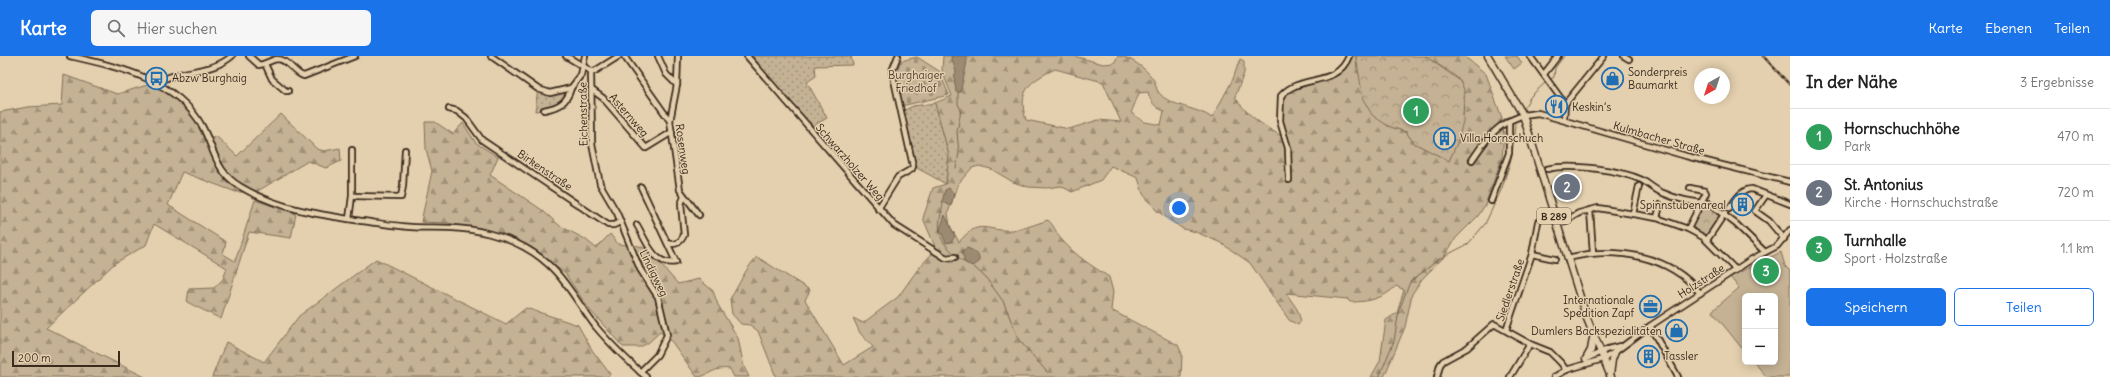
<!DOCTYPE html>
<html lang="de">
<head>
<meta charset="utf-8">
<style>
	:root { --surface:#fff; --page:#f6f6f6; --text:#222; --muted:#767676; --line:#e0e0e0; --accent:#1a73e8 }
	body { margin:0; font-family:Delius,sans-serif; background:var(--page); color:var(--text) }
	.controls { position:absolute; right:12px; bottom:12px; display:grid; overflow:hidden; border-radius:6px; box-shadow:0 2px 10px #0003 }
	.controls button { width:36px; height:36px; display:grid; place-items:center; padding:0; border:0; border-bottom:1px solid var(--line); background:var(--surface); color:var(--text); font:20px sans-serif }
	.compass { position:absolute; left:1694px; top:12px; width:36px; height:36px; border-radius:50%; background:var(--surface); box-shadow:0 2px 10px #0003; rotate:219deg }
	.scale { position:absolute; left:12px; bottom:10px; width:108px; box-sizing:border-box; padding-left:4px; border:2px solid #3b2a1e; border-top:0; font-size:11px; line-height:14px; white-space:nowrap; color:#3b2a1e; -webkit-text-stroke:3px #e4d0ae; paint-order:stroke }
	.you { position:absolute; left:1179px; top:152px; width:14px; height:14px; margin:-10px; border:3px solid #fff; border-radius:50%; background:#1a73e8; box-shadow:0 0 0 6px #1a73e833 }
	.badge { display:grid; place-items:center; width:26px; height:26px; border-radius:50%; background:var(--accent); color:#fff; font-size:13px; font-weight:700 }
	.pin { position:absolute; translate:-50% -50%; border:2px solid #fff; box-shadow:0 1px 4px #0006 }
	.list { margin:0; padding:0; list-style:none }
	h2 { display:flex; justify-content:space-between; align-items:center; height:52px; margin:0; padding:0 16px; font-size:17px }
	h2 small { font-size:13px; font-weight:400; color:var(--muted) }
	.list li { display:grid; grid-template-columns:26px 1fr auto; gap:12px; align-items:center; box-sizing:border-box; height:56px; padding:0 16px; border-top:1px solid var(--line) }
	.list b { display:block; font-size:15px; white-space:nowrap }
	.list p { margin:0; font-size:13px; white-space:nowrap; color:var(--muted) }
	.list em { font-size:13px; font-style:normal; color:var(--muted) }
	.actions { display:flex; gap:8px; padding:12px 16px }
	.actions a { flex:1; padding:9px 0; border:1px solid var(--accent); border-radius:6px; text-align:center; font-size:14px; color:var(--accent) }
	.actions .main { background:var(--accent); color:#fff }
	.icon { flex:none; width:22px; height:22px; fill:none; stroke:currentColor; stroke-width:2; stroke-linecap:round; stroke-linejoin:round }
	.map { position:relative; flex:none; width:1790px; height:321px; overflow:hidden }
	header { display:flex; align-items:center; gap:24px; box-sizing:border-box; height:56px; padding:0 20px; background:var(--accent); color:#fff }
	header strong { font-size:19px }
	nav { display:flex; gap:22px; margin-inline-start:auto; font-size:14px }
	.search { width:280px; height:36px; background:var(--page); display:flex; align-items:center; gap:10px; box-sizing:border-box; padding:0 14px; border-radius:6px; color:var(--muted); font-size:15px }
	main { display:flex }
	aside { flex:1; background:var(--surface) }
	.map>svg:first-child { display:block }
	.grass { fill:url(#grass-dots); stroke:#806e59 }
	.forest { fill:url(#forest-firs); stroke:#806e59; fill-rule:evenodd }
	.cemetery { fill:url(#cemetery-stones); stroke:#806e59 }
	.park { fill:url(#park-crowns); stroke:#806e59 }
	.pitch { fill:#c5b294; stroke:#806e59 }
	.water { fill:#9d8a72; stroke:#766450 }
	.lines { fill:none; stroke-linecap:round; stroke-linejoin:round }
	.stream { stroke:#766450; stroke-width:1 }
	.minor-casing { stroke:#3b2a1e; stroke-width:8 }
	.major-casing { stroke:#3b2a1e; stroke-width:9 }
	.minor { stroke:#e4d0ae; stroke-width:4.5 }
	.major { stroke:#e4d0ae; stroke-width:6 }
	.rail-casing { stroke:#3b2a1e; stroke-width:2.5 }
	.rail { stroke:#e4d0ae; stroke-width:1; stroke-dasharray:3; stroke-linecap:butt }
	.labels { text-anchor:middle; stroke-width:3; stroke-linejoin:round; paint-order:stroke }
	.shield { fill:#e4d0ae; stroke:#6e5c49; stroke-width:1 }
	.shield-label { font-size:10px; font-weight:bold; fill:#3b2a1e }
	.poi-label { font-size:11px; fill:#3b2a1e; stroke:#e4d0ae; text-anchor:start }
	.park-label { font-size:11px; fill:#503e30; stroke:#e4d0ae }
	.street-label { font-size:11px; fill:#3b2a1e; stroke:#e4d0ae }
</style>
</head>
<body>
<header>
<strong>Karte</strong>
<div class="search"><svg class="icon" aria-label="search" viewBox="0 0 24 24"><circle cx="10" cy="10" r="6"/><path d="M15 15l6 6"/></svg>Hier suchen</div>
<nav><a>Karte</a><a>Ebenen</a><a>Teilen</a></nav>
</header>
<main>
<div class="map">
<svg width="1790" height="321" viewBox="0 0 1790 321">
	<defs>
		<pattern id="grass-dots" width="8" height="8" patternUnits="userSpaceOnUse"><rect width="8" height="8" fill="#c5b294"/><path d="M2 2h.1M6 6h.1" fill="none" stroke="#a19178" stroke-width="1.8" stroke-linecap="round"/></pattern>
		<pattern id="forest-firs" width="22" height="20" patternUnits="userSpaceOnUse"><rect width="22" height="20" fill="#c5b294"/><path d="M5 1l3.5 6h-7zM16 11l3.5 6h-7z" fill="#a19178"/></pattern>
		<pattern id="cemetery-stones" width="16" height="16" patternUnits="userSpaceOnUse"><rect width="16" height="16" fill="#c5b294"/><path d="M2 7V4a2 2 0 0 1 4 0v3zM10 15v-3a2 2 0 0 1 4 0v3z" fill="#a19178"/></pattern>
		<pattern id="park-crowns" width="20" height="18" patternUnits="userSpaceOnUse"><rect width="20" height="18" fill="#c5b294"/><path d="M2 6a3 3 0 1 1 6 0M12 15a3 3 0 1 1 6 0" fill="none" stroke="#a19178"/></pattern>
	</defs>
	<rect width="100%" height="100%" fill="#e4d0ae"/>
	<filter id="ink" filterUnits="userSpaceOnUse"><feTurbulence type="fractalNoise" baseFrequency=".025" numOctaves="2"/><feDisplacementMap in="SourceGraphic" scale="8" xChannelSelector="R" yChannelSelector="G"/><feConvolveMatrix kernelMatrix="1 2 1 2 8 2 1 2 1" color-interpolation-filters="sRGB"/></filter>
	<g filter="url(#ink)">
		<!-- grass -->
		<g class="grass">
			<polygon points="748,0 853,0 851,1 853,9 815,10 816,20 807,26 827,62 811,71"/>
			<polygon points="538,32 546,36 571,32 567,43 544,54 535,55"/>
			<polygon points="935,47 949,99 946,128 917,112 903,55 913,50"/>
		</g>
		<!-- forest -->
		<g class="forest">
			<path d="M943,0H1074L1103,8L1114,7L1118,0C1129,0 1147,13 1153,23C1156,27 1156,34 1159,37C1170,51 1198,51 1212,62L1233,23L1240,3L1244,5V17L1235,41C1246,59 1264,70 1283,81L1282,46L1287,37C1302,30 1346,20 1345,0H1356L1357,15L1388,70L1406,76L1414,87L1449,105C1457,86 1472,43 1460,25C1454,17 1433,6 1425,0H1464L1486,18L1502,62L1504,79L1502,102L1485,149L1478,160L1456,182L1444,201L1422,223L1412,238L1405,271L1384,321H1371L1380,305L1386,264L1397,257L1404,234L1396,230C1383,243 1368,246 1350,246L1347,243L1286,237L1297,253L1301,265L1298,269L1289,264L1250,207L1221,187L1196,176L1183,173L1157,155L1143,138L1138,122L1111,110L1101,124L1072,136L1061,130L1046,132L1028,131L1013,126L991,113L979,110L972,112L958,128L948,157L950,170L959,186C980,161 985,176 1012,174C1024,173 1036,168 1048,164C1055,170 1056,178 1062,184C1076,200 1092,210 1109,221L1113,236L1111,254L1178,289L1182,298L1181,321H776L758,275L750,269L741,268L732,258L730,243C740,228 744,214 757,201L810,234L805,244L844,309L873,291L860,277L853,262L863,267L898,241L918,213L936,193L923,162L933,132L946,128L949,99L935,47L952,40L942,15ZM1055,13L1103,26L1121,66L1098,64L1069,73L1026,64C1017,34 1030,25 1055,13ZM1148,36C1150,45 1155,52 1164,55L1161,69L1145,66L1131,57L1139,37Z"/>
			<polygon points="64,19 117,38 151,28 175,41 191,55 206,86 216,80 237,100 281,58 317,93 324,95 340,92 341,105 326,112 308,105 256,136 236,136 182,116 168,149 226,186 223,198 235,205 255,144 296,158 291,182 249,176 221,263 187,246 189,233 214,232 223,223 227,212 154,168 146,189 115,207 46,272 145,321 0,321 0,56 28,51 62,49"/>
			<path d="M425,66H435L453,78L463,67L476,87L498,101L490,119L542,154L560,170L585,183L596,192L610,178L618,188L639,190L647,193L678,228L699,223L713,235L718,249L738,282L744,311L749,321H734L730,313C714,310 708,321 697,321L672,286L660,276L648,287L640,291H623L588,252L565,217L516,183L502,178L448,167L421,166L432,115L426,93Z"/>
			<polygon points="376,203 506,268 526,252 578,269 592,294 610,318 608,321 212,321 226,286 264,306 299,260"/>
		</g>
		<!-- cemetery -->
		<path class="cemetery" d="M917,1L939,15L949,39L901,50C896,32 892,23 901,5Z"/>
		<!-- park -->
		<g class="park">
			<polygon points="1356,0 1425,0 1459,24 1464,33 1463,65 1458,85 1449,105 1414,87 1406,76 1388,70 1372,59 1363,43"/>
			<polygon points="1702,149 1708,149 1722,158 1706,182 1690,172"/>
		</g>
		<!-- pitch -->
		<g class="pitch">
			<polygon points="1505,0 1517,0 1522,7 1514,13"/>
			<polygon points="1781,196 1785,210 1790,215 1790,321 1767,321 1754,306 1775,306 1775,240 1745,240 1745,296 1712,255 1739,232 1730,221"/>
		</g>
		<!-- water -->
		<g class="water">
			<path d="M951,0H967C968,5 962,29 960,36H956L954,21L956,16Z"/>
			<polygon points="949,132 954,138 951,150 942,146 945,134"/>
			<polygon points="945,159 955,180 951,186 946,187 940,173"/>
			<path d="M967,192C975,195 980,197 979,206L973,210L965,207L962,195Z"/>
		</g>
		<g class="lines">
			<!-- stream -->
			<g class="stream">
				<polyline points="1551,23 1554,21 1555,12 1564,0"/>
				<polyline points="1525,50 1531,40 1546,26"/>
				<polyline points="956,112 959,97 957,76 961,54 958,48 958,36"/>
				<path d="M943,148C935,181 939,185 964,206"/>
				<polyline points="973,210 986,222 1003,245 1019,284 1047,316"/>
				<polyline points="1379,321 1394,285 1399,254 1410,226 1439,203 1468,188 1485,168 1502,132 1512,100 1515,68"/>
			</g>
			<defs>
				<g id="minor">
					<path d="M70,0C118,11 176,23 202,70C215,94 215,116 241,131C278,153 321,159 362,165C378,167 395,170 411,171C425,172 439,171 453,172C476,173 504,180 524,191C561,211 572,240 596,271C611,289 628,305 646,321"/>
					<path d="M249,0L259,9C266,8 271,4 277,3C289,3 294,18 304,20L355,0"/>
					<polyline points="491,0 538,33 550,37 571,32 581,19 585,0"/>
					<polyline points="566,0 591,15 595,15 619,0"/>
					<polyline points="624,0 670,65"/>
					<polyline points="658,0 666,18 677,29"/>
					<polyline points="678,0 677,29 670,65 680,134 699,159"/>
					<polyline points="747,0 894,169 946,202 955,201"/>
					<polyline points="1530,0 1565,48 1564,63"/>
					<polyline points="1624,0 1629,3"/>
					<polyline points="265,8 272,23 286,35 288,35"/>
					<polyline points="591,15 592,88 600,128 617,157 640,213 658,241 667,279 657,299 640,316"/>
					<polyline points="1544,18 1558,0"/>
					<path d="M157,27C179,12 210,19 232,0"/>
					<polyline points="592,34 603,42 646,92 672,76"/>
					<polyline points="1565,48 1604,0"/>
					<polyline points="449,53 457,55 466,62 482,84 608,169 614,169 620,166"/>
					<path d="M544,54C559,51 567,47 571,32"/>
					<path d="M1472,104C1483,88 1492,74 1509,65"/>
					<path d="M1547,113C1571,107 1620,114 1642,124C1649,128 1655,134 1663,137C1676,143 1694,147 1708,147L1736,168L1765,196"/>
					<path d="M1289,124L1288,92L1280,65L1281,40C1298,18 1337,32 1349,0"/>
					<polyline points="1766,139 1755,155 1769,165 1784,183"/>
					<polyline points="352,140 401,141 403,130 405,94"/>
					<polyline points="1491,145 1509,97 1509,65 1523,59 1538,57 1686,100 1790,126"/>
					<polyline points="878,153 898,121 912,113 913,110 892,15 898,0"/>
					<path d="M1729,153C1735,145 1741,133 1752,133L1790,148"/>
					<polyline points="1590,154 1593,197"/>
					<polyline points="1633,158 1639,130"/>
					<polyline points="1657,162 1660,149"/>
					<polyline points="349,163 352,140 352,94"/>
					<polyline points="1562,167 1579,157 1598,152 1657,162 1688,173 1703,181 1736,214"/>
					<path d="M637,169C646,184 654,211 676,206L641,131"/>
					<polyline points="1688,173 1706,137 1705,135 1690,132"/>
					<polyline points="1707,184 1725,157"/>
					<path d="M668,187C675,190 681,186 684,179L681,148L684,141"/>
					<polyline points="1532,198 1538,166"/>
					<path d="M1572,201C1616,191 1670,199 1700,237"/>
					<polyline points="1650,270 1678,321"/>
					<polyline points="1506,274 1532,198 1555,203"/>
					<polyline points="1586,303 1608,293 1620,290"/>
					<polyline points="1566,314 1603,303 1615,296 1650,270 1752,203 1777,190 1790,174"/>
					<polyline points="1437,321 1440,309 1443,305 1467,292 1494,268 1530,288 1550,296 1561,307 1566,314"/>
					<polyline points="1510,321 1530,288"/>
					<polyline points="1554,321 1568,313"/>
				</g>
				<g id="major">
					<polyline points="1488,0 1523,59 1586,260 1611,321"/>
					<polyline points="1586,303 1591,294 1593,282"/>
					<polyline points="1610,319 1612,304 1615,296"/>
				</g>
			</defs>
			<!-- minor casing -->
			<use href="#minor" class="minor-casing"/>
			<!-- major casing -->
			<use href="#major" class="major-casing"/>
			<!-- minor -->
			<use href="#minor" class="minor"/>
			<!-- major -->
			<use href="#major" class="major"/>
			<defs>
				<polyline id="rail" points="1763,0 1790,29"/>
			</defs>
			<!-- rail casing -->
			<use href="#rail" class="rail-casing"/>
			<!-- rail -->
			<use href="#rail" class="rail"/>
		</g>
	</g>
	<!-- icons -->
	<defs>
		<symbol id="bus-ring" viewBox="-11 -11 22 22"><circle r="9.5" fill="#e4d0ae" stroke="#1f6fb2" stroke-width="1.5"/><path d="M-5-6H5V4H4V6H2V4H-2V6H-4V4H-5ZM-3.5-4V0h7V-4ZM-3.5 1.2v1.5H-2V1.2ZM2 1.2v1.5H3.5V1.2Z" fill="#1f6fb2"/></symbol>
		<symbol id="shop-ring" viewBox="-11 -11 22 22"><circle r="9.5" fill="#e4d0ae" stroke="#1f6fb2" stroke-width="1.5"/><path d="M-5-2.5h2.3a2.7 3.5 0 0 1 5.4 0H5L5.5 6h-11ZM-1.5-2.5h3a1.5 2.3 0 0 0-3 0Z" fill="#1f6fb2"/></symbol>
		<symbol id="restaurant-ring" viewBox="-11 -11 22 22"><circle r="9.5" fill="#e4d0ae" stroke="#1f6fb2" stroke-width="1.5"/><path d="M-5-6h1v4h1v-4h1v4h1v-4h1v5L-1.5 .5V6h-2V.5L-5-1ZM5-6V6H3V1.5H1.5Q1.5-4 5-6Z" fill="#1f6fb2"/></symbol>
		<symbol id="building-ring" viewBox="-11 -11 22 22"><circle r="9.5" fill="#e4d0ae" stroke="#1f6fb2" stroke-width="1.5"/><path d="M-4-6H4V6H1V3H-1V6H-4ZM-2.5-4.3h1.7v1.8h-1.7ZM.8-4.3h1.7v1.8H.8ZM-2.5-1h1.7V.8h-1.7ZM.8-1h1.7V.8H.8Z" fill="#1f6fb2"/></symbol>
		<symbol id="office-ring" viewBox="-11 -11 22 22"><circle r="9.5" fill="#e4d0ae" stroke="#1f6fb2" stroke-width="1.5"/><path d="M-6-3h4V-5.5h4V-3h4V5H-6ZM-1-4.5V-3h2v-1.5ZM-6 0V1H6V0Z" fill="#1f6fb2"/></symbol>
	</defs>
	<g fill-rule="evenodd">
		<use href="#bus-ring" x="144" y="10" width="25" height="25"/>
		<use href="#shop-ring" x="1600" y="10" width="25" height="25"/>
		<use href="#restaurant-ring" x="1544" y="38" width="25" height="25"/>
		<use href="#building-ring" x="1432" y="70" width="25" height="25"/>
		<use href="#building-ring" x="1730" y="136" width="25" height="25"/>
		<use href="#office-ring" x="1638" y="238" width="25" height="25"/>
		<use href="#shop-ring" x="1664" y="262" width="25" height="25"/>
		<use href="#building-ring" x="1636" y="288" width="25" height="25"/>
	</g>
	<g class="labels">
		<!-- shield labels -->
		<rect class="shield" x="1537" y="152" width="34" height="16" rx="3"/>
		<g class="shield-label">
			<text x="1554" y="164">B 289</text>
		</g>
		<!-- poi labels -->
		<g class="poi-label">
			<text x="1628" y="20">Sonderpreis<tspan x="1628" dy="13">Baumarkt</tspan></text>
			<text x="172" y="26">Abzw Burghaig</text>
			<text x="1572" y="55">Keskin‘s</text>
			<text x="1460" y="86">Villa Hornschuch</text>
			<text x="1726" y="153" text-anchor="end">Spinnstubenareal</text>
			<text x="1634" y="248" text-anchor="end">Internationale<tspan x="1634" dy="13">Spedition Zapf</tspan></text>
			<text x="1662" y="279" text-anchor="end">Dumlers Backspezialitäten</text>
			<text x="1664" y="304">Tassler</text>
		</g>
		<!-- park labels -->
		<g class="park-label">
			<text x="916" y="23">Burghaiger<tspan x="916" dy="13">Friedhof</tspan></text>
		</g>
		<!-- street labels -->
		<g class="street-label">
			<text transform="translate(583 58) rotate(-91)" y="4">Eichenstraße</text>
			<text transform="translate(629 59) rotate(49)" y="4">Asternweg</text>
			<text transform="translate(1659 82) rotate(16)" y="4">Kulmbacher Straße</text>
			<text transform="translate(683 93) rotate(82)" y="4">Rosenweg</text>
			<text transform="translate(850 106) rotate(49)" y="4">Schwarzholzer Weg</text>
			<text transform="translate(545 114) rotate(34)" y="4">Birkenstraße</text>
			<text transform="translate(654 217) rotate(64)" y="4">Lindigweg</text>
			<text transform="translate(1701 225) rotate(-33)" y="4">Holzstraße</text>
			<text transform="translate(1510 234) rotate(-71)" y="4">Siedlerstraße</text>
		</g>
	</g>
</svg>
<div class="controls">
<button>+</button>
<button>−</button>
</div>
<svg class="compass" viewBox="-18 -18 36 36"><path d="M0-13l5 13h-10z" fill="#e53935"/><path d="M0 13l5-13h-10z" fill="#767676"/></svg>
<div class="scale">200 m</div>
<div class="you"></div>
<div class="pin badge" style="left:1416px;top:55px;background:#2e9e5b">1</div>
<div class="pin badge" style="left:1567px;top:131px;background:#6b7280">2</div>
<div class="pin badge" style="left:1766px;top:215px;background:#2e9e5b">3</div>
</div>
<aside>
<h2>In der Nähe<small>3 Ergebnisse</small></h2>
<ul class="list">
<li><span class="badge" style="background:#2e9e5b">1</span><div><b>Hornschuchhöhe</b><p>Park</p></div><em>470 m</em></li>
<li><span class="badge" style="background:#6b7280">2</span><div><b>St. Antonius</b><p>Kirche · Hornschuchstraße</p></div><em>720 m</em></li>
<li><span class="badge" style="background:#2e9e5b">3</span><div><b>Turnhalle</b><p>Sport · Holzstraße</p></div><em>1.1 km</em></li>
</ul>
<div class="actions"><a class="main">Speichern</a><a>Teilen</a></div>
</aside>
</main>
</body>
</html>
